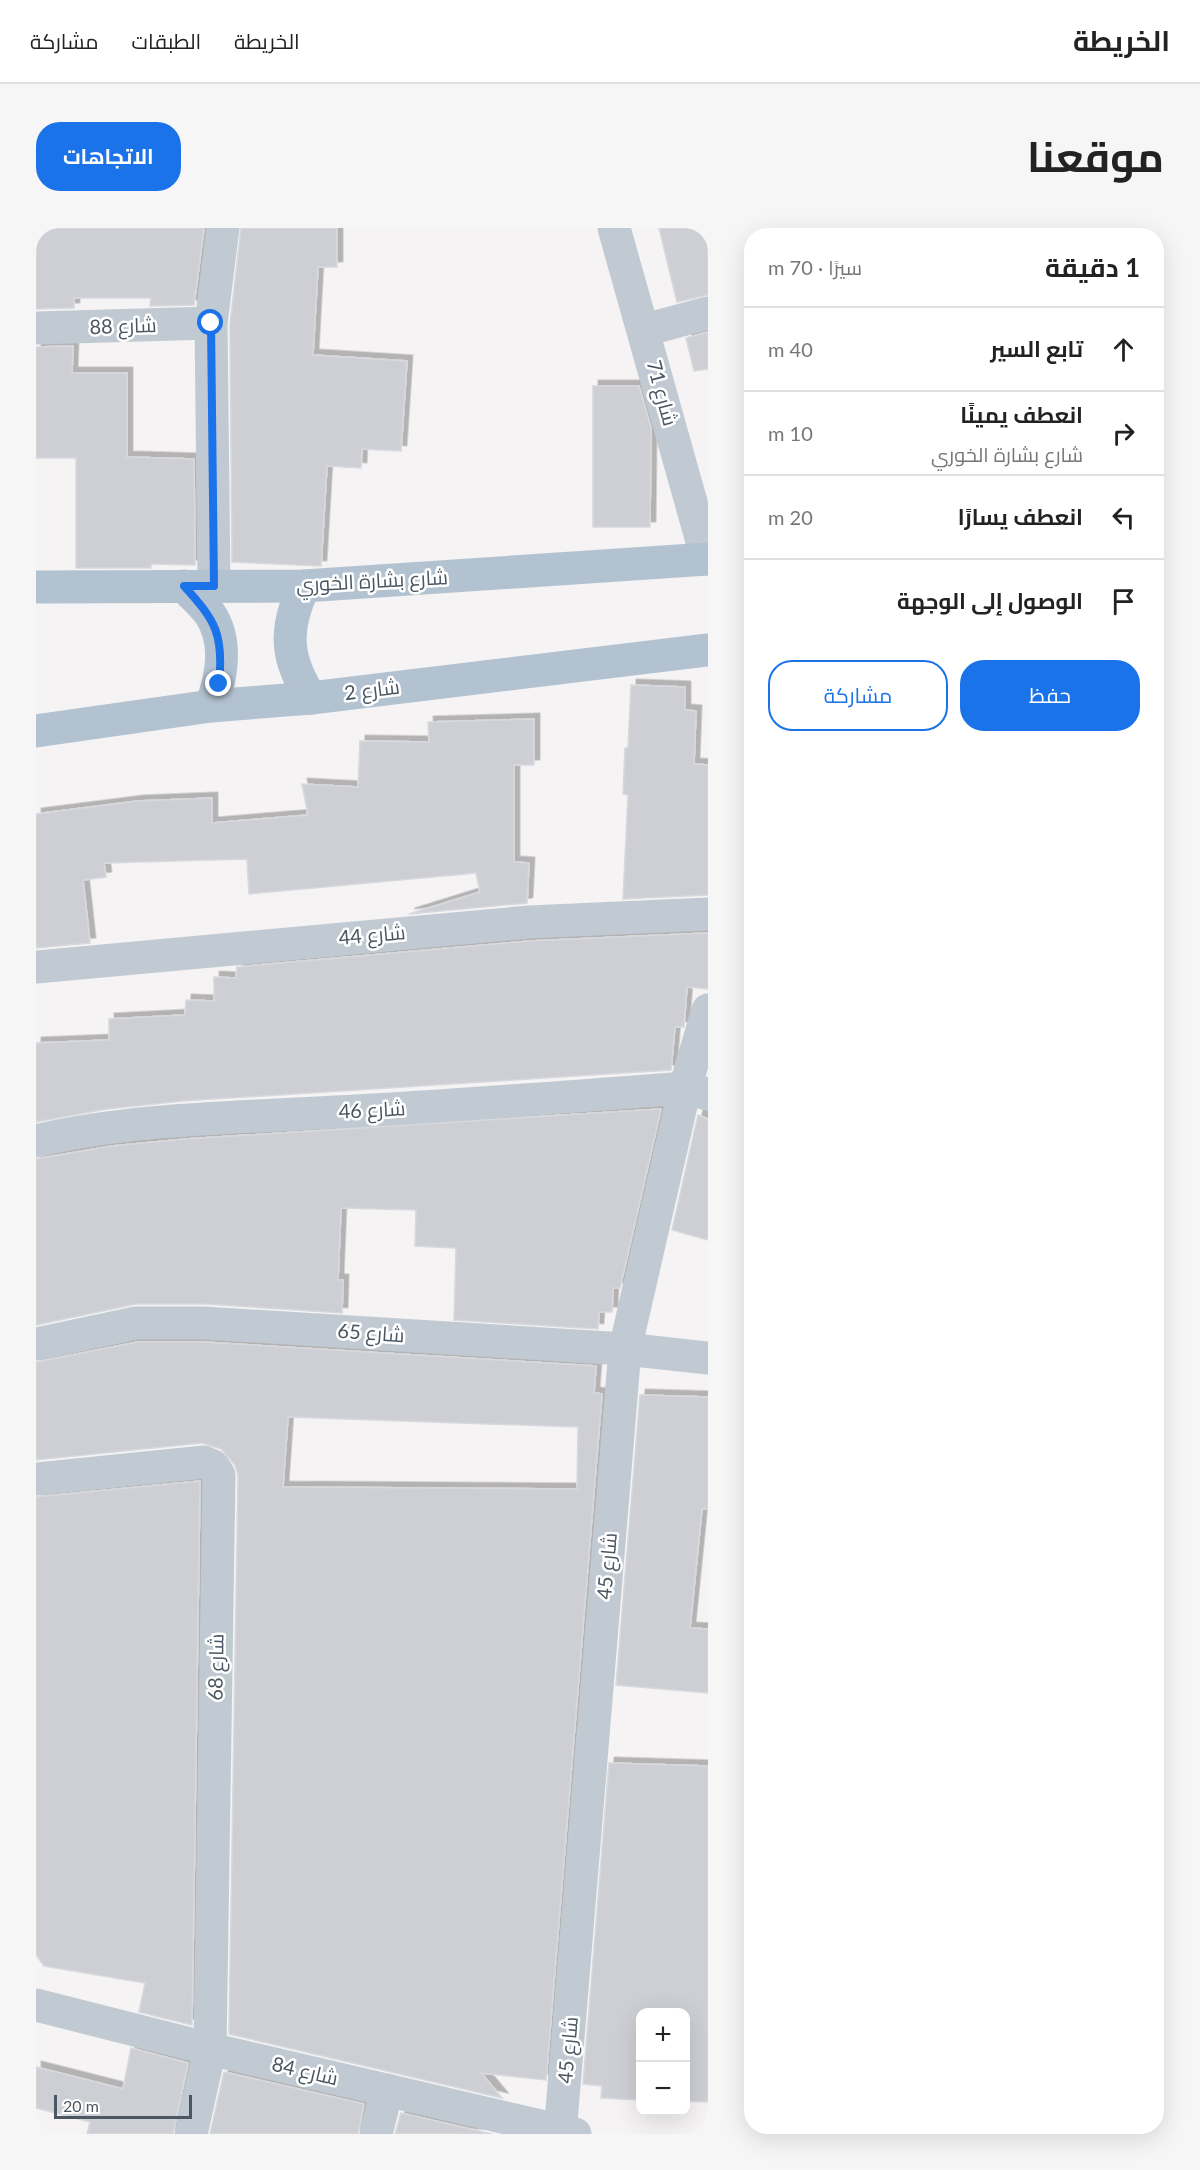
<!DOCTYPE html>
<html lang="ar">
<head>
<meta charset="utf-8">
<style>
	:root { --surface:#fff; --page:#f6f6f6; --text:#222; --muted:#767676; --line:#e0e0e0; --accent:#1a73e8 }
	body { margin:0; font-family:Lato,Cairo,sans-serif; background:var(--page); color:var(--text); direction:rtl }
	.controls { position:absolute; right:18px; bottom:18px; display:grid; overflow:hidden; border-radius:12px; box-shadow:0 6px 24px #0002 }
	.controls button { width:54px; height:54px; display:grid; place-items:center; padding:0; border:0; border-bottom:2px solid var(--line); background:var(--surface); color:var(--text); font:30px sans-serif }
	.scale { position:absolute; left:18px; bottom:15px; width:138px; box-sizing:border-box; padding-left:6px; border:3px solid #4a5661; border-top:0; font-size:16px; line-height:21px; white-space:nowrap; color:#4a5661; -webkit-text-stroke:4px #fff; paint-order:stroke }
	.stop { position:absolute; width:18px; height:18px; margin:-14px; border:4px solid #1a73e8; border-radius:50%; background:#fff }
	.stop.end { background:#1a73e8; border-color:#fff; box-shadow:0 2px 6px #0008 }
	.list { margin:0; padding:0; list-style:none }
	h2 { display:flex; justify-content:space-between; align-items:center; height:78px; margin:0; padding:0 24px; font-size:26px }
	h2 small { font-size:20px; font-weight:400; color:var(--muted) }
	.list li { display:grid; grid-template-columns:39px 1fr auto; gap:18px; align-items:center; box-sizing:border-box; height:84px; padding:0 24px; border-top:2px solid var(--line) }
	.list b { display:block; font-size:22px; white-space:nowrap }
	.list p { margin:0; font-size:20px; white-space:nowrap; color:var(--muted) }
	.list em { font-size:20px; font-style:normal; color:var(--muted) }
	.actions { display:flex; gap:12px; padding:18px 24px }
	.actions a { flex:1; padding:14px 0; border:2px solid var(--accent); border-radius:24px; text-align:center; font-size:21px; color:var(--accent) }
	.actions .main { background:var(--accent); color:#fff }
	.icon { flex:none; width:33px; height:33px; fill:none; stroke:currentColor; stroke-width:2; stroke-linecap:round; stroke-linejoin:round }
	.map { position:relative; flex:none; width:672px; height:1906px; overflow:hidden; direction:ltr; border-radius:24px }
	header { display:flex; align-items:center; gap:36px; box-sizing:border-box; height:84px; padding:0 30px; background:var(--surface); border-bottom:2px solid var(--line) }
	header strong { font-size:28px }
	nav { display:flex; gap:33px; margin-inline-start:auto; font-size:21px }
	.intro { display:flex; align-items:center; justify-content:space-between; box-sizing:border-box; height:144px; padding:0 36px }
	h1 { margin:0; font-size:42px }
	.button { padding:15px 27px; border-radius:24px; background:var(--accent); color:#fff; font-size:21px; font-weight:700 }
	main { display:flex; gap:36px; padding:0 36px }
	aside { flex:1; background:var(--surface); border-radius:24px; box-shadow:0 6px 24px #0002 }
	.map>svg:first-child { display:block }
	.building { fill:#cdcfd5; stroke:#d7d9de; stroke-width:1.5; fill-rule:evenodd; filter:url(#shadow) }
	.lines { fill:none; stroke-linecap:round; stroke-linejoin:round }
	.minor { stroke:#c1cad2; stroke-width:33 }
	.major { stroke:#b3c2d1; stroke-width:33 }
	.route { stroke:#1a73e8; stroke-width:8 }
	.labels { text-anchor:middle; stroke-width:5; stroke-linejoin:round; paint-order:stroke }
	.street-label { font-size:20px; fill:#4a5661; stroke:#fff }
</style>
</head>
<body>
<header>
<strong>الخريطة</strong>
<nav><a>الخريطة</a><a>الطبقات</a><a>مشاركة</a></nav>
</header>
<div class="intro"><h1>موقعنا</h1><a class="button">الاتجاهات</a></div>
<main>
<aside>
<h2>1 دقيقة<small>سيرًا · 70 m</small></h2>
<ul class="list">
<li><svg class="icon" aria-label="ahead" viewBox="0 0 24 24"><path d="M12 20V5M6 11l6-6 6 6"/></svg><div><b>تابع السير</b></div><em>40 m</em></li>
<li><svg class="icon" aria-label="right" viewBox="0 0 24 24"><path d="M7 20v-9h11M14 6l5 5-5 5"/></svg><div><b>انعطف يمينًا</b><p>شارع بشارة الخوري</p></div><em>10 m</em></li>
<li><svg class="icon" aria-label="left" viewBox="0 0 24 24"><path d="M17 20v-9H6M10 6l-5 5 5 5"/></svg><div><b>انعطف يسارًا</b></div><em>20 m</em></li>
<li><svg class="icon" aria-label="arrive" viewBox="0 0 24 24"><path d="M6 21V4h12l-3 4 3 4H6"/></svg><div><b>الوصول إلى الوجهة</b></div></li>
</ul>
<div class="actions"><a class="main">حفظ</a><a>مشاركة</a></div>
</aside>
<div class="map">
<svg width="672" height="1906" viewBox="0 0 672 1906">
	<defs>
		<filter id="shadow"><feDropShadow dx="5.5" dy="-5.5" stdDeviation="0" flood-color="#0004"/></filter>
	</defs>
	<rect width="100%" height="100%" fill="#f5f3f3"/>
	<!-- building -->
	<g class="building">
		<polygon points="0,0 168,0 158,77 114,78 115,70 38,70 38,80 0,81"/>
		<polygon points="205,0 301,0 301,39 282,39 277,127 371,133 365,223 326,221 325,240 291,238 285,338 196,334 194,96"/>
		<polygon points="623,0 672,0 672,67 641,74"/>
		<polygon points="672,104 672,141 658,143 650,110"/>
		<polygon points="37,118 36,145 91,145 91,229 158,231 159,337 115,336 115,340 40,340 40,230 0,230 0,119"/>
		<polygon points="557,158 603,158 615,200 614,299 557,299"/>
		<polygon points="595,457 649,459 649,482 660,483 658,536 672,537 672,667 587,671 592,567 587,566 589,520 592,520"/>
		<polygon points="498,491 498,537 478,537 478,634 493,635 491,675 373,686 444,664 440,645 213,666 211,631 68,635 70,649 47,652 54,715 0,720 0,586 102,573 176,570 176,595 272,587 266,556 322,559 324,513 393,514 392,494"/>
		<polygon points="672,705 672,761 651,759 648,799 639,799 635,842 147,873 71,881 0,894 0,815 73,812 73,791 149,787 150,772 178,773 178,749 200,750 201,739 494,713"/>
		<polygon points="625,881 584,1060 577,1060 576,1084 563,1084 562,1101 418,1092 420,1020 379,1018 380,982 305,980 302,1052 307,1052 306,1085 169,1076 100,1076 0,1097 0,931 76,918 150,911"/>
		<polygon points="662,887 672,891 672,1012 636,1002"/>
		<path d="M102,1114H167L560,1138L558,1165L566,1166L510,1852L445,1845L466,1870L193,1806L202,1247L199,1237L185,1221L166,1215L0,1232V1134ZM252,1189L542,1199L541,1261L247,1259Z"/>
		<polygon points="604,1167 672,1169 672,1281 666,1281 654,1400 672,1401 672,1465 580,1457"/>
		<polygon points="164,1253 156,1797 103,1784 109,1755 8,1738 0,1727 0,1269"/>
		<polygon points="573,1535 672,1538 672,1874 650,1873 650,1785 604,1785 604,1872 565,1870 566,1858 547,1856"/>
		<polygon points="95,1820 152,1835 137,1906 51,1906 54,1894 0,1880 0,1839 87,1861"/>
		<polygon points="188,1844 328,1876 322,1906 174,1906"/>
		<polygon points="365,1885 456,1906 359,1906"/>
	</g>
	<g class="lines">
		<!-- minor -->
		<g class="minor">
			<polyline points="578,0 671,331"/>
			<polyline points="0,100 175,95"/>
			<polyline points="609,102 672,85"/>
			<polyline points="178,358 175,95 187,0"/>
			<polyline points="0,739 493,694 672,686"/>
			<path d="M0,913C97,890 199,890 299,884C416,878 532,869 649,860L672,866"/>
			<polyline points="0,1116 100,1095 168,1095 589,1121 672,1130"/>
			<polyline points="0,1251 168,1234 177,1238 183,1247 174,1821 155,1906"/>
			<polyline points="0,1777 174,1821 539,1906"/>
			<polyline points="340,1906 351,1862"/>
			<polyline points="524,1906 589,1121 649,860 672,782"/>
		</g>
		<!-- major -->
		<g class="major">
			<path d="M148,358C156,367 167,376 174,386C192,413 186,449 175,478"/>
			<path d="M268,358C248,401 249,430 275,470"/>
			<polyline points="0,359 268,358 672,331"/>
			<polyline points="0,503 175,478 275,470 672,422"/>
		</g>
	</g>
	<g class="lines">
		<!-- route -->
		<path class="route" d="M175,95L178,358H148C180,393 188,407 183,456"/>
	</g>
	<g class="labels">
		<!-- street labels -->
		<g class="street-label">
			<text transform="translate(87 98) rotate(-2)" y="7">شارع 88</text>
			<text transform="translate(626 165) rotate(75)" y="7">شارع 71</text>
			<text transform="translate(336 353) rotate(-3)" y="7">شارع بشارة الخوري</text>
			<text transform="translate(336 462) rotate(-7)" y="7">شارع 2</text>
			<text transform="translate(336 707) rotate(-5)" y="7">شارع 44</text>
			<text transform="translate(336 882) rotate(-3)" y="7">شارع 46</text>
			<text transform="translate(335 1105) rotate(4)" y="7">شارع 65</text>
			<text transform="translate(571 1338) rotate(-85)" y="7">شارع 45</text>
			<text transform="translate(180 1439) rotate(-89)" y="7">شارع 68</text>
			<text transform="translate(532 1822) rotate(-85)" y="7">شارع 45</text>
			<text transform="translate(269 1843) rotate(13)" y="7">شارع 84</text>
		</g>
	</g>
</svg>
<div class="controls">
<button>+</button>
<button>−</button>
</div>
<div class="scale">20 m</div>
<div class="stop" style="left:175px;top:95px"></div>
<div class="stop end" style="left:183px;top:456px"></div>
</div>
</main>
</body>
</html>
